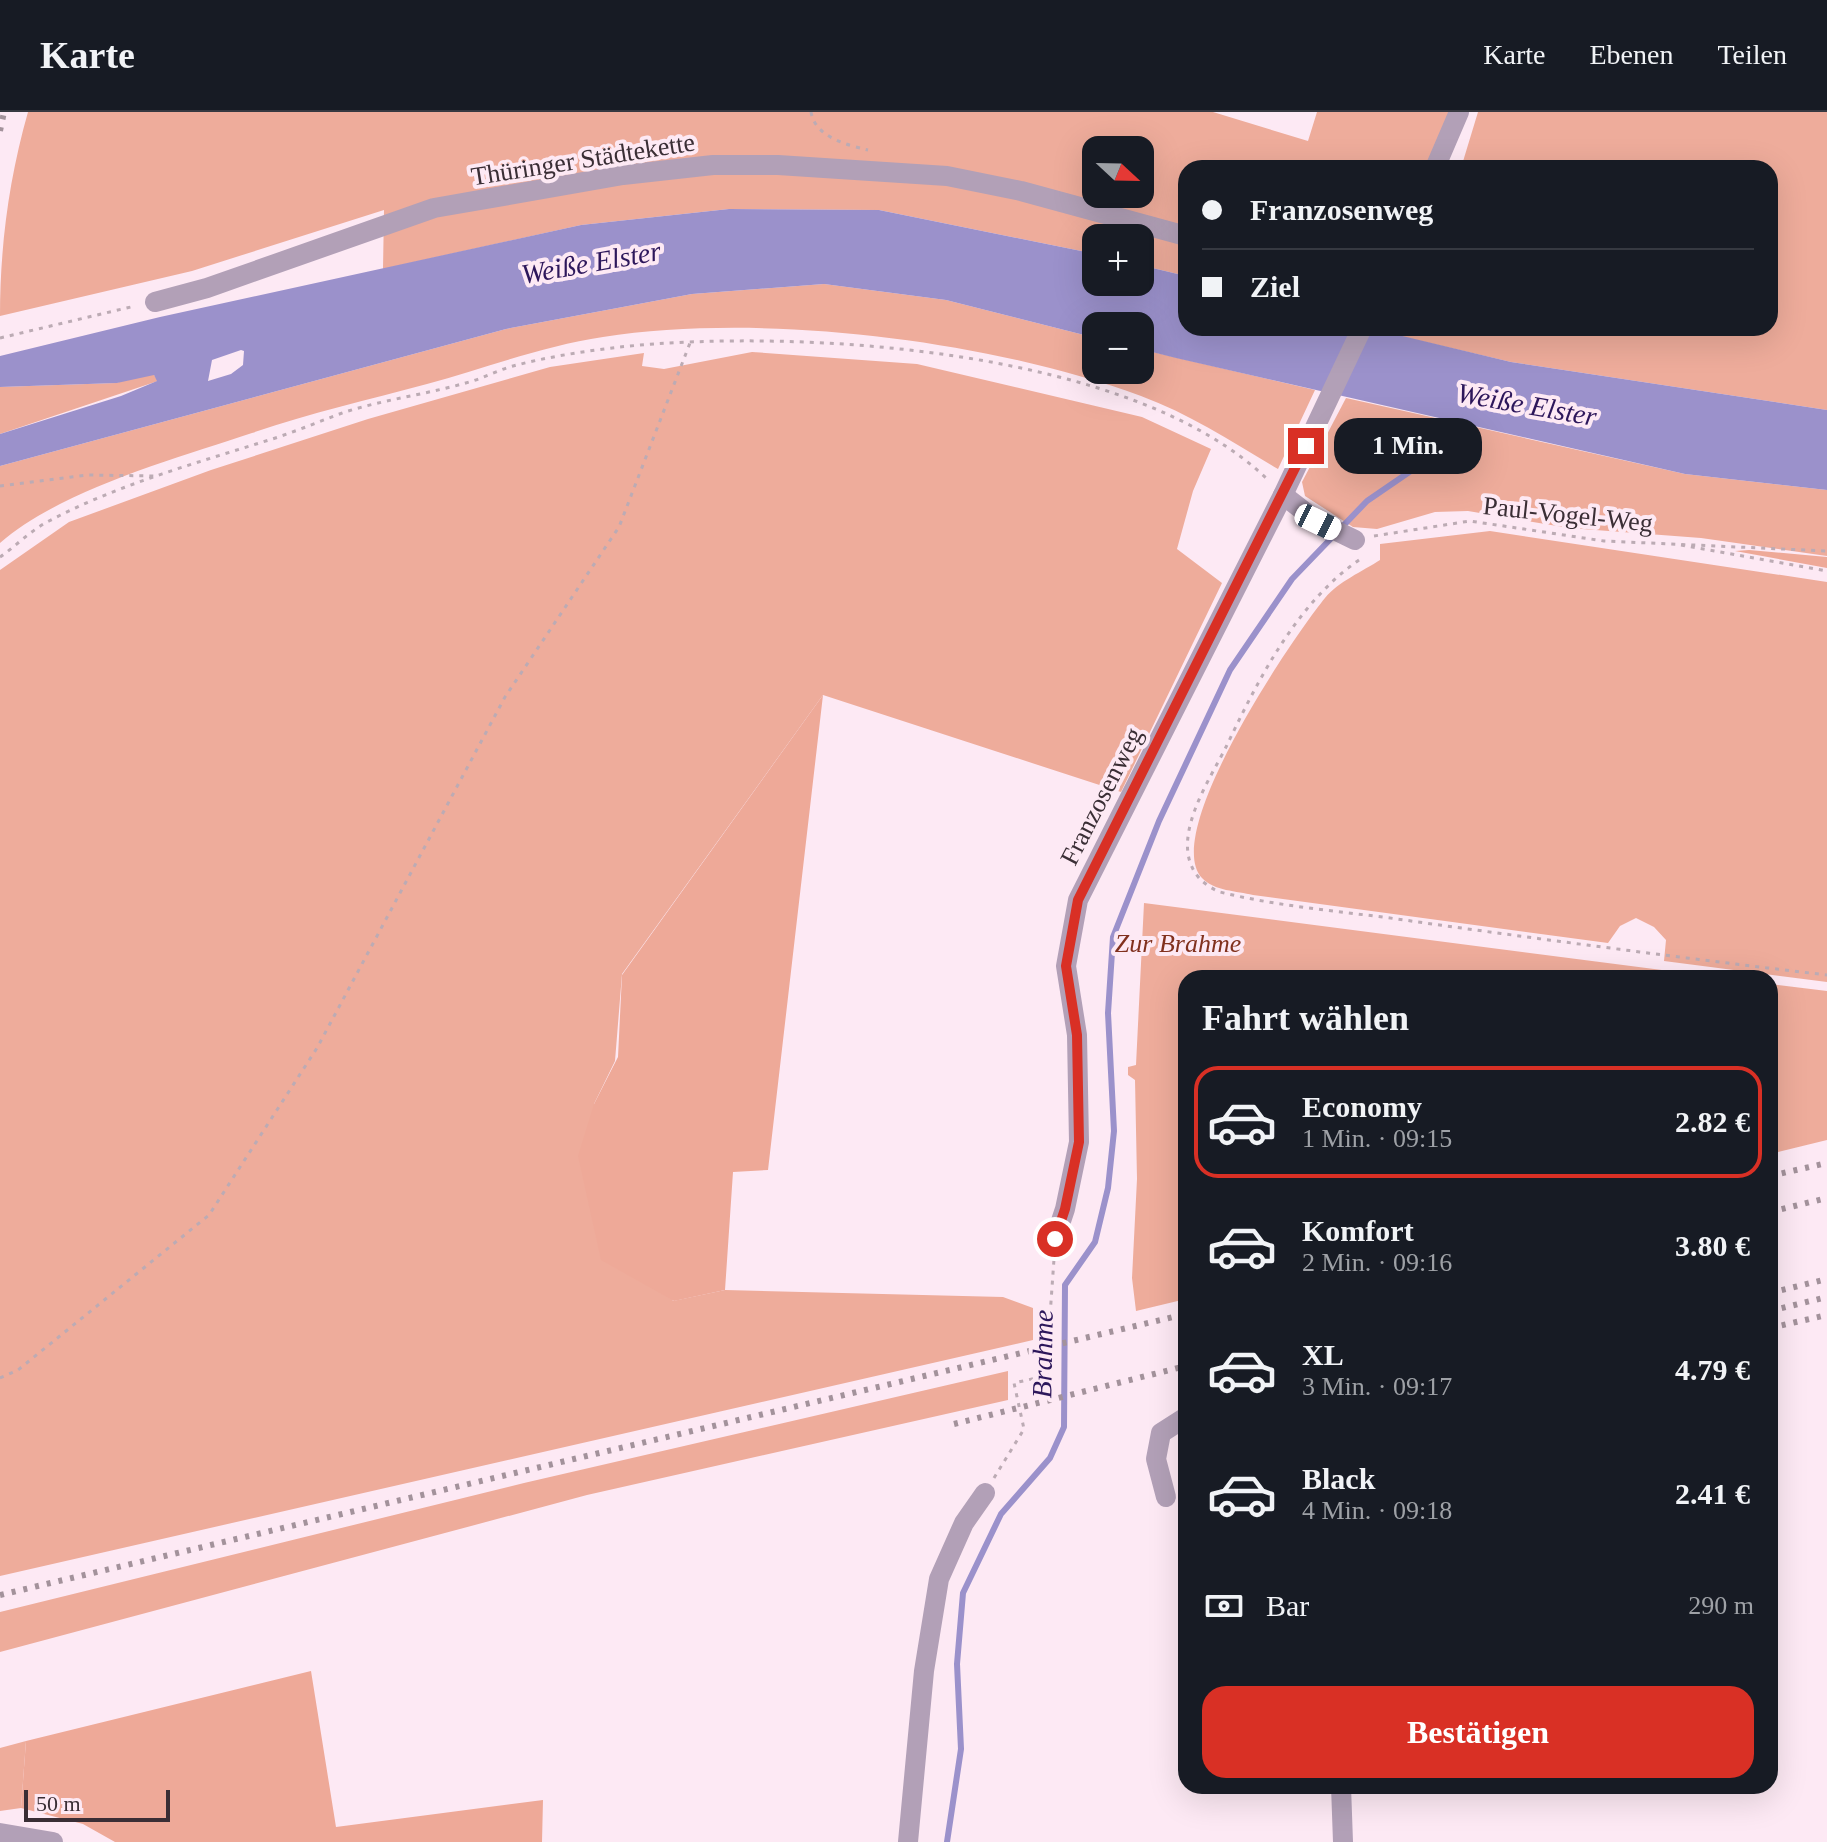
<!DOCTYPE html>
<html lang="de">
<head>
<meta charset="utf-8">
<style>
	:root { --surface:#171b24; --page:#242831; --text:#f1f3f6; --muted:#9ea1a6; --line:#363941; --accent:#d93025 }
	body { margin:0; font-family:Georgia,serif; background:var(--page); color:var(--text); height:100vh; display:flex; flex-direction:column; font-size:30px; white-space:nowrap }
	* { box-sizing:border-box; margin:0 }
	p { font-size:26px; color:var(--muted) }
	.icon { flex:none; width:44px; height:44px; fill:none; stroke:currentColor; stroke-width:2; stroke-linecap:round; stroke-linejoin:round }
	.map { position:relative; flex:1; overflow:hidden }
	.sheet { position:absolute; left:1178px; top:858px; width:600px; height:824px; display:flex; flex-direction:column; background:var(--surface); border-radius:24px; box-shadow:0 8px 32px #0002 }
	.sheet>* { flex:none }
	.banner { position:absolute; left:1178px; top:48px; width:600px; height:176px; border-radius:24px; box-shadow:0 8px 32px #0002; display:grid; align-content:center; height:176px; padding:0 24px; background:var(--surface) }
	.needle { width:52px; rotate:112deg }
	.controls { position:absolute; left:1082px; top:24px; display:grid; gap:16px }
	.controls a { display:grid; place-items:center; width:72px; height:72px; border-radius:16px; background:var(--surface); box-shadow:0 8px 32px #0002; font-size:40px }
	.scale { position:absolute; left:24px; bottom:20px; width:146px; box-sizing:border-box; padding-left:8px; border:4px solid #3a2e35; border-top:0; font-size:22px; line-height:28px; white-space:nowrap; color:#3a2e35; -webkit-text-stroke:6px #fde9f4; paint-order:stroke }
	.end { position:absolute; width:36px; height:36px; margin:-18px; border:10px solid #d93025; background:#fff; box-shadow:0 0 0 4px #fff }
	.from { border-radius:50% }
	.bubble { position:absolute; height:56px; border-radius:24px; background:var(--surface); box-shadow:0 8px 32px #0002; font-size:26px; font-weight:700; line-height:56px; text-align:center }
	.car { position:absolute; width:24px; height:48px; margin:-24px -12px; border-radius:10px; box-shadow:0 0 6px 2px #0007; background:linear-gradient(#fff 24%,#345 0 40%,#fff 0 76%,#345 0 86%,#fff 0) }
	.banner b { display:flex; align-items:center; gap:28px; height:76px; font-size:30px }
	.banner b+b { border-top:2px solid var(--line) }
	.banner i { width:20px; height:20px; background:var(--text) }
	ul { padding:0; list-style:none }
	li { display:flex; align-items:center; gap:24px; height:112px; margin:0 16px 12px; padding:0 8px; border:4px solid transparent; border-radius:24px }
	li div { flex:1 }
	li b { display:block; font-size:30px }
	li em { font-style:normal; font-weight:700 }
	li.on { border-color:var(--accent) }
	li>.icon { width:72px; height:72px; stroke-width:1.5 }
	h2 { padding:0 24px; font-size:36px; line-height:96px }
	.pay { display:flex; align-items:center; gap:20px; height:88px; padding:0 24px; font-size:30px }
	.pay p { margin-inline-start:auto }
	.cta { display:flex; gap:16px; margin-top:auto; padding:16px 24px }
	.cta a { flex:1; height:92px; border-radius:24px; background:var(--accent); color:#fff; font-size:32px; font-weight:700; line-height:92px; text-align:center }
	header { display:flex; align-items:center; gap:48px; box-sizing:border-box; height:112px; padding:0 40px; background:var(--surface); border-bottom:2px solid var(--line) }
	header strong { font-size:38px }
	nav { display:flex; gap:44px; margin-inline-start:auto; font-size:28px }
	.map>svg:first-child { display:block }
	.green { fill:#eeac9b; fill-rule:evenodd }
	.forest { fill:#eea998 }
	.water { fill:#9b91cb; fill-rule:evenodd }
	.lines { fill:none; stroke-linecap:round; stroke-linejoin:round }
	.stream { stroke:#9b91cb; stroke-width:6 }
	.path { stroke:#bcabb4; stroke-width:3; stroke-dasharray:4 6; stroke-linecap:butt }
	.minor { stroke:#b2a0b7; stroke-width:20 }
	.rail { stroke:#a3929b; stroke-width:6; stroke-dasharray:4 8; stroke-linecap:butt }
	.route { stroke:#d93025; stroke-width:10 }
	.labels { text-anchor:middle; stroke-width:8; stroke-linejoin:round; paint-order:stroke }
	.street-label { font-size:26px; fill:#3a2e35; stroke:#fde9f4 }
	.park-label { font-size:26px; font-style:italic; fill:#81311e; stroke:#fde9f4 }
	.water-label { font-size:28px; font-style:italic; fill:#2d175b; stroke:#fde9f4 }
</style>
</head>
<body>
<header>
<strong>Karte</strong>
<nav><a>Karte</a><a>Ebenen</a><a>Teilen</a></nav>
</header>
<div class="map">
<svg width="1827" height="1730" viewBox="0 0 1827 1730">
	<rect width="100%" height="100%" fill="#fde9f4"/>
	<g class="green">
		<path d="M 28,0 L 1213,0 L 1308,29 L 1317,0 L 1451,0 L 1427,56 L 1186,56 L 1186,164 L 1140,153 L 1140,126 L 1096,126 L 1096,142 L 879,98 L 729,97 L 581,113 L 383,157 L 384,98 L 192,159 L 0,204 C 0,134 9,67 28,0 ZM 1096,38 L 1140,38 L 1140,82 L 1096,82 Z"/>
		<polygon points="1478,0 1827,0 1827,298 1511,250 1378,219 1380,216 1770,216 1770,56 1461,56"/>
		<path d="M 824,172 L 946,188 L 1096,226 L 1096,258 L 1140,258 L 1140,237 L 1315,278 L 1278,357 C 1234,331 1190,302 1141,284 C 988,228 765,200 603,225 C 543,234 485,256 427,272 C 368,288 310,301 252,321 C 174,347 61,378 0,431 L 0,354 L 506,217 L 692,182 Z"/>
		<polygon points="752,240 917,252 1142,305 1211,337 1193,379 1177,437 1222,471 1121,680 823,583 622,862 615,949 594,992 673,1189 725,1178 1003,1185 1033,1196 1033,1228 0,1464 0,458 69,410 211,358 368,307 550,255 644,241 642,254 664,257"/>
		<polygon points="142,263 154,263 158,269 0,322 0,275 116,271"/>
		<polygon points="1346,286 1685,362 1827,378 1827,444 1701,426 1569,416 1468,399 1435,400 1377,417 1353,415 1305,384 1302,370"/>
		<path d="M 1490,419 L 1827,470 L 1827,870 L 1664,849 L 1666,828 L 1654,815 L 1636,806 L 1620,814 L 1608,831 L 1253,783 C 1237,779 1214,779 1202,766 C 1160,721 1293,525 1325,486 C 1338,470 1363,459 1380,448 L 1380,432 Z"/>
		<polygon points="1144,791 1724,866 1186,866 1186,1187 1136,1199 1132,1166 1137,1067 1135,968 1128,963 1128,955 1136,953"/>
		<polygon points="1770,872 1827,879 1827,1028 1770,1042"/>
		<polygon points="1008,1259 1008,1288 587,1383 0,1540 0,1500 524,1371"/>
		<polygon points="26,1629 21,1696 0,1699 0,1636"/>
	</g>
	<g class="forest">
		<polygon points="1749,438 1827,445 1827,456 1735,439"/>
		<polygon points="823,583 768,1058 733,1060 725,1178 674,1189 601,1148 578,1044 594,992 618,945 622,863"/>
		<polygon points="311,1559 336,1715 543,1688 542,1730 115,1730 83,1712 21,1696 26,1629"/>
	</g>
	<path class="water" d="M 729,97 L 879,98 L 1096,142 L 1096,170 L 1140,170 L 1140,153 L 1186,164 L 1186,216 L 1369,216 L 1511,250 L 1827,298 L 1827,378 L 1685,362 L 1176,246 L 1140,237 L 1140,214 L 1096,214 L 1096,226 L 946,188 L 824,172 L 692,182 L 506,217 L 0,354 L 0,322 L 121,284 L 157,269 L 154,263 L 117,271 L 0,275 L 0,244 L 160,205 L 581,113 ZM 241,238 L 244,239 L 243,253 L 231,262 L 208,269 L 212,248 Z"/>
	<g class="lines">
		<polyline class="stream" points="947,1730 961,1637 957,1552 963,1481 1001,1402 1050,1346 1064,1315 1065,1173 1095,1130 1108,1076 1114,1019 1108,901 1113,825 1159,709 1230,558 1292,467 1367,389 1440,339 1463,309"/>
		<g class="path">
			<path d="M 811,0 C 815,25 847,33 868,38"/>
			<polyline points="0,226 135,194"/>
			<polyline points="0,374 88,363 155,364"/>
			<polyline points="1374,424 1470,409 1604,429 1827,439"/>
			<polyline points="1681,433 1827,459"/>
			<path d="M 0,445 C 16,434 31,418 49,409 C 117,373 196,351 269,328 C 295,320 320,309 345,300 C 386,287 429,282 469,270 C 484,266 498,258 513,254 C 547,245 585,239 620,235 C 799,216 1135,236 1269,369"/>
			<path d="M 1359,448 C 1297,491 1259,566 1227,633 C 1210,668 1166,730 1200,767 C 1205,772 1214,778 1220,780 C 1284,796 1353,800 1418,810 C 1554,829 1690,847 1827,863"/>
			<polyline points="0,1266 18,1258 209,1103 317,936 505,585 619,415 690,231"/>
			<polyline points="994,1366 1024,1317 1014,1271 1045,1264 1052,1254 1050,1204 1054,1147"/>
		</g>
		<g class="minor">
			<polyline points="1435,56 1459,0"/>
			<polyline points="155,190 207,176 434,96 623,63 713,53 778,53 947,64 1021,79 1186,124"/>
			<polyline points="1283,383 1318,410 1355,428"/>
			<polyline points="1055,1127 1065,1097 1079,1030 1077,923 1066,854 1078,788 1283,383 1362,216"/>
			<polyline points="1166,1385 1156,1347 1161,1321 1186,1305"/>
			<polyline points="1341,1674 1343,1730"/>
			<polyline points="0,1721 53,1730"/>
			<polyline points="908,1730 924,1559 939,1467 964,1411 985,1381"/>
		</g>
		<g class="rail">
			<polyline points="0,19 4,0"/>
			<polyline points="1770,1064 1827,1051"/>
			<polyline points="1770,1100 1827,1086"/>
			<polyline points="1770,1181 1827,1167"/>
			<polyline points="1770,1199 1827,1185"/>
			<polyline points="1770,1216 1827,1203"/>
			<polyline points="954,1312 1186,1254"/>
			<polyline points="0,1483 1186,1202"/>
		</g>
	</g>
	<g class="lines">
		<polyline class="route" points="1055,1127 1065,1097 1079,1030 1077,923 1066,854 1078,788 1306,334"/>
	</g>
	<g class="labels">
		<g class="street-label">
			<text transform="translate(583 47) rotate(-9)" y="9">Thüringer Städtekette</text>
			<text transform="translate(1568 402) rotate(6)" y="9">Paul-Vogel-Weg</text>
			<text transform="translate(1101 684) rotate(-63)" y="9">Franzosenweg</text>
		</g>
		<g class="park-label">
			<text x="1178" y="840">Zur Brahme</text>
		</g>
		<g class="water-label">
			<text transform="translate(591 150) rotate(-10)" y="10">Weiße Elster</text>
			<text transform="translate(1527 292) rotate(10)" y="10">Weiße Elster</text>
			<text transform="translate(1042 1242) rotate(-89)" y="10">Brahme</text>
		</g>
	</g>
</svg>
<div class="controls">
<a><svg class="needle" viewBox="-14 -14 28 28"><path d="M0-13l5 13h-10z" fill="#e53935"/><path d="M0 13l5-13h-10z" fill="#9ea1a6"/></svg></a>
<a>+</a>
<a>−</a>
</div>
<div class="scale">50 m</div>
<i class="end from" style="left:1055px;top:1127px"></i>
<i class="end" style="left:1306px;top:334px"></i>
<div class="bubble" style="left:1334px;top:306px;width:148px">1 Min.</div>
<i class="car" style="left:1318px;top:410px;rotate:116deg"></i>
<div class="banner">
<b><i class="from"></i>Franzosenweg</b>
<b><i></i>Ziel</b>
</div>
<section class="sheet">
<h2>Fahrt wählen</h2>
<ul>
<li class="on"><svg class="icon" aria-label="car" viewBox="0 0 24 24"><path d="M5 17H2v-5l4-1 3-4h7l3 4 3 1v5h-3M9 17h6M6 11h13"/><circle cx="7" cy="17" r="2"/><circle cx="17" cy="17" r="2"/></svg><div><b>Economy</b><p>1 Min. · 09:15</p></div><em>2.82 €</em></li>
<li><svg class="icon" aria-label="car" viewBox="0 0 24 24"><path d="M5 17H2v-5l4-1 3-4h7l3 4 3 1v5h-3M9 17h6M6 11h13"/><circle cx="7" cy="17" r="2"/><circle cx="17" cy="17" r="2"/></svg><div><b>Komfort</b><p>2 Min. · 09:16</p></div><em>3.80 €</em></li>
<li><svg class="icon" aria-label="car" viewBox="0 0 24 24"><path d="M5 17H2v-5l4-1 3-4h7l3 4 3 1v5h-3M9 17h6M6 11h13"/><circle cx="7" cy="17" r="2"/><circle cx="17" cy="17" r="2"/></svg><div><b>XL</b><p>3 Min. · 09:17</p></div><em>4.79 €</em></li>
<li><svg class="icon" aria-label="car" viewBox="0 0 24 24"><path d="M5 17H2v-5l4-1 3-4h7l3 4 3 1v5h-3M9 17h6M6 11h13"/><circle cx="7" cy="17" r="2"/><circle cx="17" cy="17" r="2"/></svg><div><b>Black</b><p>4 Min. · 09:18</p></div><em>2.41 €</em></li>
</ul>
<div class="pay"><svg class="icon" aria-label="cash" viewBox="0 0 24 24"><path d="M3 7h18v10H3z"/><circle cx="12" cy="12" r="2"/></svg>Bar<p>290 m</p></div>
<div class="cta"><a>Bestätigen</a></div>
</section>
</div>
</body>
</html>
